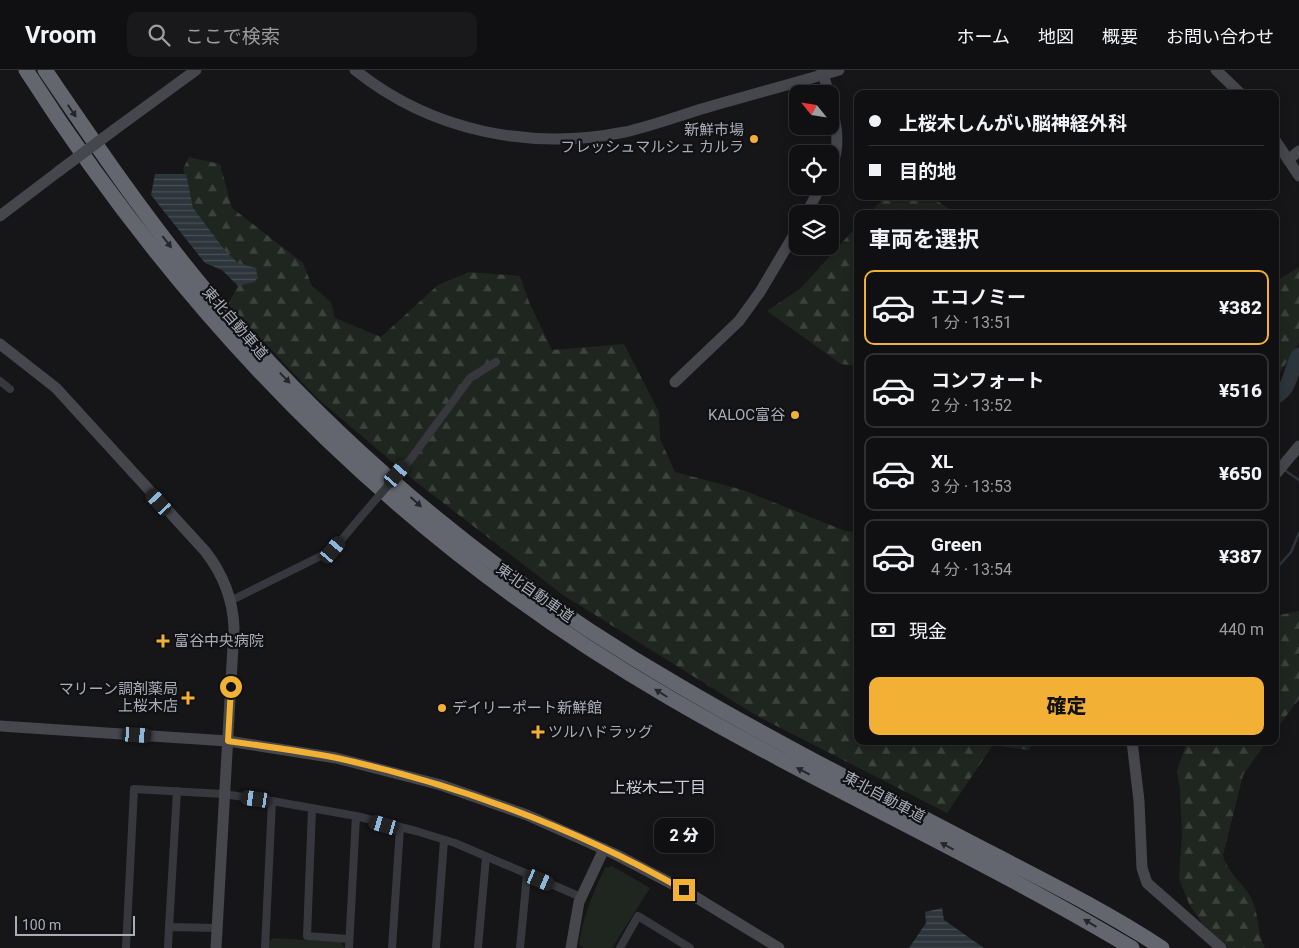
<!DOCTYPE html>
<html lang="ja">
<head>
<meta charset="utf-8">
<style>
	:root { --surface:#101012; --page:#19191b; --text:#f1f3f6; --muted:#9c9d9f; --line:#303032; --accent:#f2b134 }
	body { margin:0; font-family:Roboto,"Noto Sans JP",sans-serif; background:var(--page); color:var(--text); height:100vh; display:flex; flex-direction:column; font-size:19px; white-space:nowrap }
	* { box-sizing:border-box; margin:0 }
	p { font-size:16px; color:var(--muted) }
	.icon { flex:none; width:28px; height:28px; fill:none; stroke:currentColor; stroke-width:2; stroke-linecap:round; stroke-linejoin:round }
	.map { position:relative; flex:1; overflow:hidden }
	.side { position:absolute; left:854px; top:140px; width:425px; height:535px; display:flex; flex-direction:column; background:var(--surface); border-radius:10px; box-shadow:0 2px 12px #0003,0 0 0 1px var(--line) }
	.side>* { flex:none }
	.guide { position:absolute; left:854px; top:20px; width:425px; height:110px; border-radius:10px; box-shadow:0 2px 12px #0003,0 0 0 1px var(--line); display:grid; align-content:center; height:110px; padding:0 15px; background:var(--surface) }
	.needle { width:32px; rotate:300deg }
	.controls { position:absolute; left:789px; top:15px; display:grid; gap:10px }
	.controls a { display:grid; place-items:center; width:50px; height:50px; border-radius:10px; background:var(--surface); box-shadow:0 2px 12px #0003,0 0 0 1px var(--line); font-size:25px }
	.scale { position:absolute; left:15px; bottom:12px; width:120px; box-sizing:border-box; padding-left:5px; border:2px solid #a8adb8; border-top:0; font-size:14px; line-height:18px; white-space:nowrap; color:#a8adb8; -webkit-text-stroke:4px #111113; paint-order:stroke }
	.end { position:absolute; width:22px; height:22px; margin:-11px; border:6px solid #f2b134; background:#111; box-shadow:0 0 0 2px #111 }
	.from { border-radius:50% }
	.bubble { position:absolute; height:35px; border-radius:10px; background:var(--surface); box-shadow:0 2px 12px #0003,0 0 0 1px var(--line); font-size:16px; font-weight:800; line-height:35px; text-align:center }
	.car { position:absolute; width:15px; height:30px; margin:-15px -8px; border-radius:6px; box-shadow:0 0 4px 1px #0007; background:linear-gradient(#222 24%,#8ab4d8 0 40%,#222 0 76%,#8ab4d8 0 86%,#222 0) }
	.guide b { display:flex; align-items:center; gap:18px; height:48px; font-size:19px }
	.guide b+b { border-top:1px solid var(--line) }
	.guide i { width:12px; height:12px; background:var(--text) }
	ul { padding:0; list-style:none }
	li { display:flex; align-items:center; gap:15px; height:75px; margin:0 10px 8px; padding:0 5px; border:2px solid var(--line); border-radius:10px }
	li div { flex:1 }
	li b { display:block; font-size:19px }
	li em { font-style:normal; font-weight:800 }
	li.on { border-color:var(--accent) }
	li>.icon { width:45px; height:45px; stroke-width:1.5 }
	h2 { padding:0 15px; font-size:22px; line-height:60px }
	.pay { display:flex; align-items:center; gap:12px; height:55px; padding:0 15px; font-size:19px }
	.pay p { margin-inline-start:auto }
	.primary-button { display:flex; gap:10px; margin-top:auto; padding:10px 15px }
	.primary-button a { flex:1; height:58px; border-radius:10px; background:var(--accent); color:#111; font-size:20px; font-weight:800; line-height:58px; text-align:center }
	header { display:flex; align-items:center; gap:30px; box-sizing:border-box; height:70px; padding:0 25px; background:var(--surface); border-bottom:1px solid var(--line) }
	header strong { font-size:24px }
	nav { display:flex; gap:28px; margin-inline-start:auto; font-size:18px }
	.search { width:350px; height:45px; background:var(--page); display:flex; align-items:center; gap:12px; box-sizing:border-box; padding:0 18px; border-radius:10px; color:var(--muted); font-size:19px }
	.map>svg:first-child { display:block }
	.forest { fill:url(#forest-firs) }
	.park { fill:#1e261f }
	.water { fill:url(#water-rules) }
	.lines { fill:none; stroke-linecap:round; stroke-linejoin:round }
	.stream { stroke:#2c353c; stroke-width:2.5 }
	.river { stroke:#2c353c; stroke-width:15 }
	.street { stroke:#37383d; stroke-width:8 }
	.secondary { stroke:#45474d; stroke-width:11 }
	.highway { stroke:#63666e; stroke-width:15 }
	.street-bridge { stroke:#37383d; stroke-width:8 }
	.secondary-bridge { stroke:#45474d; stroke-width:11 }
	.oneway { fill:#26262a }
	.route { stroke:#f2b134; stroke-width:6 }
	.poi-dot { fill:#f2b134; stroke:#111113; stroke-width:2 }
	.labels { text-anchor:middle; stroke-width:4.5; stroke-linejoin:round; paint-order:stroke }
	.poi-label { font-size:15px; fill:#a8adb8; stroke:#111113; text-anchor:end }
	.street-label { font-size:15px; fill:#a8adb8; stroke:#111113 }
	.neighbourhood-label { font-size:16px; fill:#c9ccd4; stroke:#111113 }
</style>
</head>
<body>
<header>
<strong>Vroom</strong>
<div class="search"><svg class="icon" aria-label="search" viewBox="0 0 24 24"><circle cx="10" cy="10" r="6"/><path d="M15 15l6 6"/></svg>ここで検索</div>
<nav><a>ホーム</a><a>地図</a><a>概要</a><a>お問い合わせ</a></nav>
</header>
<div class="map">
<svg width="1299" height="878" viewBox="0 0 1299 878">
	<defs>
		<pattern id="forest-firs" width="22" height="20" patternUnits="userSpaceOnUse" patternTransform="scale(1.25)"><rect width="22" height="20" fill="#1e261f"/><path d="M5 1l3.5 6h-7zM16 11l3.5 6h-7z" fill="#3c433d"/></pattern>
		<pattern id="water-rules" width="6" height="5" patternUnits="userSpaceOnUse" patternTransform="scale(1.25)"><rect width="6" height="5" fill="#2c353c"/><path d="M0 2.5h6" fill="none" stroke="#485056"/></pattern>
	</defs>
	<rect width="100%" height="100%" fill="#161618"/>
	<g class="forest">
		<path d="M 189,87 L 220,94 L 232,138 L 303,193 L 312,216 L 331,232 L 335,248 L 381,267 L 438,215 L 469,202 L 520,206 L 529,232 L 552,280 L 624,274 L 659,342 L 660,369 L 675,402 L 743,420 L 845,461 L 857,462 L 858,671 L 1036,671 L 1028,680 L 993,675 L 947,743 L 757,646 L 563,525 L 416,412 L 318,329 L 228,234 L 238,216 L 255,212 C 237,193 205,164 194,141 C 190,130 188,111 183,99 Z"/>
		<polygon points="933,128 957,144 869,144 881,131"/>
		<polygon points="857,156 857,296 841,294 767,241 801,218"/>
		<polygon points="1299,197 1299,273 1275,310 1275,212"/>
		<polygon points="1299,541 1299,629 1275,661 1275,546"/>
		<path d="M 1187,671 L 1267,671 L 1243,705 L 1223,785 C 1227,804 1246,814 1253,832 C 1259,847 1257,864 1265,878 L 1229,878 L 1202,853 L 1190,836 L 1179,809 L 1182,766 L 1180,720 L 1177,701 Z"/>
	</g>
	<g class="park">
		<path d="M 612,796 L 650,818 L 612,878 L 584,878 L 579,874 C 583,846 593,823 605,798 Z"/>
		<polygon points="273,868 341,872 345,878 267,878 268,873"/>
	</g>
	<g class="water">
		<polygon points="155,104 186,104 193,138 226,182 238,193 256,198 257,206 255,212 238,216 222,200 205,193 151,125"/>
		<polygon points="942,838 944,850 984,878 909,878 926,853 925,842"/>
	</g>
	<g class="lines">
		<g class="stream">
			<polyline points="1286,401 1299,410"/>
			<polyline points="1275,500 1291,482 1299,463"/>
		</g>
		<path class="river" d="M 1275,327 C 1293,317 1289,300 1299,285"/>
		<g class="street">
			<polyline points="0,311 10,319"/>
			<polyline points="410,390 470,308 496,292"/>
			<polyline points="230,531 333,480 359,449"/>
			<polyline points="312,739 307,866 349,869"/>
			<polyline points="169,857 177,721"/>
			<polyline points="126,878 134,719 223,724 272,731 356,746 416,761 455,773 581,827"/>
			<polyline points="168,878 169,857 217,858"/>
			<polyline points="265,878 272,731"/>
			<polyline points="349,878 356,746"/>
			<polyline points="392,878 400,758"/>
			<polyline points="436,878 444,770"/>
			<polyline points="478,878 486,787"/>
			<polyline points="520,878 527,805"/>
			<polyline points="620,878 638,846 690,878"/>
		</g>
		<g class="secondary">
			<path d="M 355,0 C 431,61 529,81 625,62 C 652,56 678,46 705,38 C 750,25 795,13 839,0"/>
			<polyline points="822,0 829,24"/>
			<polyline points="1216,0 1241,24"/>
			<path d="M 830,29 C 836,53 842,77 830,100"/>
			<polyline points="114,60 196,0"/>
			<polyline points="1275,70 1299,106"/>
			<polyline points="1288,90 1299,81"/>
			<polyline points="806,144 821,116"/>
			<polyline points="0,146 59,101"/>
			<path d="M 0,274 L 56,318 L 205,481 C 223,504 233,529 234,558 L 216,878"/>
			<polyline points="675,312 739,251 760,222 798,158"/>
			<polyline points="1275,405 1299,376"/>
			<polyline points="0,656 228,671 336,688 441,715 527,745 615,784 684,820 779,878"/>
			<polyline points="1132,671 1139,731 1142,798 1147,813 1221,878"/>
			<polyline points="571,878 579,832 604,779"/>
		</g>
		<g class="highway">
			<path d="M 26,0 C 191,258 404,474 670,628 C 821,716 982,788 1132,878"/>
			<path d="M 45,0 C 98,78 151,156 212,228 C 344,383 502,513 678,615 C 780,675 886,728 991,783 C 1049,813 1107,842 1162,878"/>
		</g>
		<polyline class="street-bridge" points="359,449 410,390"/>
		<polyline class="secondary-bridge" points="59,101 114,60"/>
	</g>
	<defs><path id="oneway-solid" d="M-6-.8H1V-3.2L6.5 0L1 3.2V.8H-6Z" transform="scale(1.25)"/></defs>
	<g class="oneway">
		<use href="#oneway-solid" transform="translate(72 41) rotate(56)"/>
		<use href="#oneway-solid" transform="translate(167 172) rotate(52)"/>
		<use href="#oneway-solid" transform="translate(285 308) rotate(46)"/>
		<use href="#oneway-solid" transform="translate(416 432) rotate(42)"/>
		<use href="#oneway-solid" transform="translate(661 623) rotate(-148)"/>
		<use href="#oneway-solid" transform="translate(803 701) rotate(-152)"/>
		<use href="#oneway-solid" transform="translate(947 776) rotate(-152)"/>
		<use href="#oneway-solid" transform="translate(1090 853) rotate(-149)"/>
	</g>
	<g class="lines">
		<path class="route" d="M 231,617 L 228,671 C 264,676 301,681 337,688 C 459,715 576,758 684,820"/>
	</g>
	<g class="poi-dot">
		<circle cx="754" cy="69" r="5"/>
		<circle cx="795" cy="345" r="5"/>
		<path d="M160.5 563.5h5v5h5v5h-5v5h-5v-5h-5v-5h5z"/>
		<path d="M185.5 620.5h5v5h5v5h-5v5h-5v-5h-5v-5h5z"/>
		<circle cx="442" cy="638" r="5"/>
		<path d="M535.5 654.5h5v5h5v5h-5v5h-5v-5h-5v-5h5z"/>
	</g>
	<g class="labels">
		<g class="poi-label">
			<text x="744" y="65">新鮮市場<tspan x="744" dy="17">フレッシュマルシェ カルラ</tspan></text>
			<text x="785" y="350">KALOC富谷</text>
			<text x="174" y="576" text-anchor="start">富谷中央病院</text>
			<text x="178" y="624">マリーン調剤薬局<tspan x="178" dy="17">上桜木店</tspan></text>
			<text x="452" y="643" text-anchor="start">デイリーポート新鮮館</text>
			<text x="548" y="667" text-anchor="start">ツルハドラッグ</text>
		</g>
		<g class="street-label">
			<text transform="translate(235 253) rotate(49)" y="5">東北自動車道</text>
			<text transform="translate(535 523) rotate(35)" y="5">東北自動車道</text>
			<text transform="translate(884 727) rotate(28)" y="5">東北自動車道</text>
		</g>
		<g class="neighbourhood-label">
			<text x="658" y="723">上桜木二丁目</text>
		</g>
	</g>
</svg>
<div class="controls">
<a><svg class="needle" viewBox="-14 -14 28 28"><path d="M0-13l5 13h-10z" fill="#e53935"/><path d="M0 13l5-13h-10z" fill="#9c9d9f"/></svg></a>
<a><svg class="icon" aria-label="locate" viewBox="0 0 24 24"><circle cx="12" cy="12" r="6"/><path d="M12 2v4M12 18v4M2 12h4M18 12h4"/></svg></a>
<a><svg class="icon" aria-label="layers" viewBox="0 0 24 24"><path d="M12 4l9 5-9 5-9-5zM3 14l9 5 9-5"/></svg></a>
</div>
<div class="scale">100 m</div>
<i class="end from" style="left:231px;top:617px"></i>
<i class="end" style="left:684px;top:820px"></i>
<div class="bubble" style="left:654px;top:748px;width:60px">2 分</div>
<i class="car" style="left:397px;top:404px;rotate:41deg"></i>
<i class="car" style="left:159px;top:432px;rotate:318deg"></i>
<i class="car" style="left:333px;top:480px;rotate:40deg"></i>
<i class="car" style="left:137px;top:665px;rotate:94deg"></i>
<i class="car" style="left:256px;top:729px;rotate:278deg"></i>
<i class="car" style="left:384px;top:755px;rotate:286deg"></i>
<i class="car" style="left:540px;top:810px;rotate:113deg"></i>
<div class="guide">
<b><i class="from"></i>上桜木しんがい脳神経外科</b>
<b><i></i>目的地</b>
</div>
<section class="side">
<h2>車両を選択</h2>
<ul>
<li class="on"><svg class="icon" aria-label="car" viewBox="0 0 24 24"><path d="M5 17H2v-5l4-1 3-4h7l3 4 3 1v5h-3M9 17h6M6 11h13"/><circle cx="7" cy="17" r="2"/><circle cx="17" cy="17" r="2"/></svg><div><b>エコノミー</b><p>1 分 · 13:51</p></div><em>¥382</em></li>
<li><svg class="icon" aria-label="car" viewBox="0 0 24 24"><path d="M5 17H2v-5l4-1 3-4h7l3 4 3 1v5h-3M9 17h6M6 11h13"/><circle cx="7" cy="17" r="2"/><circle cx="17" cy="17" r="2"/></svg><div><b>コンフォート</b><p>2 分 · 13:52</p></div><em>¥516</em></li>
<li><svg class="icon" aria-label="car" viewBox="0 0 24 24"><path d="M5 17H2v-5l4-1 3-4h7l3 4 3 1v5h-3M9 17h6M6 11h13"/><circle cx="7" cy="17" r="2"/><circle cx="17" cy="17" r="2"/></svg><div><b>XL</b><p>3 分 · 13:53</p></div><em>¥650</em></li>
<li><svg class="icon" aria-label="car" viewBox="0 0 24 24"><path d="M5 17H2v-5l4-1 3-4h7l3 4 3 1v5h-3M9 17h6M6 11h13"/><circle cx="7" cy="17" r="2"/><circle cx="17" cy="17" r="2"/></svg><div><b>Green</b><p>4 分 · 13:54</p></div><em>¥387</em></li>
</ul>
<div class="pay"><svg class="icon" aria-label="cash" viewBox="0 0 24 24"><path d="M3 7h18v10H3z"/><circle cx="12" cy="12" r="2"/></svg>現金<p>440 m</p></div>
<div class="primary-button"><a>確定</a></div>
</section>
</div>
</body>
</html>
